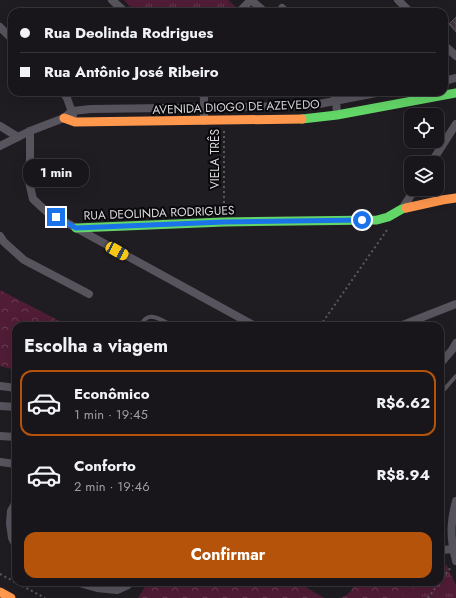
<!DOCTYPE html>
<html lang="pt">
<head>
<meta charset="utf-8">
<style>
	:root { --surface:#18161a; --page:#252327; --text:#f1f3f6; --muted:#9f9fa2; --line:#363539; --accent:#b45309 }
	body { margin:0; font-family:Jost,sans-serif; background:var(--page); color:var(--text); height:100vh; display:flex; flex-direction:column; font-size:15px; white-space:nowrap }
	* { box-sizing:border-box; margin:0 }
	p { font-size:13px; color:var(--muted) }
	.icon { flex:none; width:22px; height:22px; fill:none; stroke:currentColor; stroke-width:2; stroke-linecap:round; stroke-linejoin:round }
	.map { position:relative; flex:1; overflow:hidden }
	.drawer { position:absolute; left:12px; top:322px; width:432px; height:264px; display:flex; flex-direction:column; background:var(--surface); border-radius:12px; box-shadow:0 4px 16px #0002,0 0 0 1px var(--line) }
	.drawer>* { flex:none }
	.guide { position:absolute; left:8px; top:8px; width:440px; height:88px; border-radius:12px; box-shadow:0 4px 16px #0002,0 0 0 1px var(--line); display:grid; align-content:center; height:88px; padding:0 12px; background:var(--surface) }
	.tools { position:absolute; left:404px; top:108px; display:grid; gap:8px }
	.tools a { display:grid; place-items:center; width:40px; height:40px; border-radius:8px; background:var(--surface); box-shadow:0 4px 16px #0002,0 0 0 1px var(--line); font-size:20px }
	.end { position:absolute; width:18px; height:18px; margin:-9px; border:5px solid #1a73e8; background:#fff; box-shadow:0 0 0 2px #fff }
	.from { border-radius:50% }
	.bubble { position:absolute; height:28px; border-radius:12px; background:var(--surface); box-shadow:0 4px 16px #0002,0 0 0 1px var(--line); font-size:13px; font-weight:700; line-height:28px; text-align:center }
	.car { position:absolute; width:12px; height:24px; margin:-12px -6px; border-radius:5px; box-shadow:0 0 3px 1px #0007; background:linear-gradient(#f5c518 24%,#345 0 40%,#f5c518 0 76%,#345 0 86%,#f5c518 0) }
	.guide b { display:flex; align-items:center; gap:14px; height:38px; font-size:15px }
	.guide b+b { border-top:1px solid var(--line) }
	.guide i { width:10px; height:10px; background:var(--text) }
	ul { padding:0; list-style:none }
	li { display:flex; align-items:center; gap:12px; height:66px; margin:0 8px 6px; padding:0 4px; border:2px solid transparent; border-radius:12px }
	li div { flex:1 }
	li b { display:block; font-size:15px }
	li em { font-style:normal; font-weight:700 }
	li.on { border-color:var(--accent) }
	li>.icon { width:36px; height:36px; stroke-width:1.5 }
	h2 { padding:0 12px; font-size:18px; line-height:48px }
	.primary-button { display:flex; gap:8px; margin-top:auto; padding:8px 12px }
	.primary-button a { flex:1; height:46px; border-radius:12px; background:var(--accent); color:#fff; font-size:16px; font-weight:700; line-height:46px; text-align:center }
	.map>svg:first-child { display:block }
	.grass { fill:url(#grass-tufts) }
	.forest { fill:url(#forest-crowns) }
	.building { fill:url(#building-back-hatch); stroke:#555255 }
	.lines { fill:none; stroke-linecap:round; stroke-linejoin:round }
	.path { stroke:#5b5860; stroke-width:2; stroke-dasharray:2 3; stroke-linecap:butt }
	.lane { stroke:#57545e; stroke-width:4 }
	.street { stroke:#57545e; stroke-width:8 }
	.fast { stroke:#63d668; stroke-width:9 }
	.slow { stroke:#ff974d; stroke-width:9 }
	.route { stroke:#1a73e8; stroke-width:5 }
	.labels { text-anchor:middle; stroke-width:4; stroke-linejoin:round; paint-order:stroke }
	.street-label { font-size:12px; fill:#dddadf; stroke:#09080b }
</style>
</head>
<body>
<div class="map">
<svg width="456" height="598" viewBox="0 0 456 598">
	<defs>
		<pattern id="grass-tufts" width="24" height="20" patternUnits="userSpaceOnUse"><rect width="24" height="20" fill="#501c36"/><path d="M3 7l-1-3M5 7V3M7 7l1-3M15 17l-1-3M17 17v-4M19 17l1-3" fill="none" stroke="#693c53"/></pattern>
		<pattern id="forest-crowns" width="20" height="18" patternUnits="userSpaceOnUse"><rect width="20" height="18" fill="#501c36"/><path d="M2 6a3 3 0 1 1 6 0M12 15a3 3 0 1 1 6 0" fill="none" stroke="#693c53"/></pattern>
		<pattern id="building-back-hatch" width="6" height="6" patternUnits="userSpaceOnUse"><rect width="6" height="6" fill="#3f323f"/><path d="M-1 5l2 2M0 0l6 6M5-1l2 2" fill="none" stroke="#5a4f5a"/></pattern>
	</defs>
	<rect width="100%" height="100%" fill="#201d22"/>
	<g class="grass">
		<polygon points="124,0 228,0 236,7 231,12 135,12"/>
		<polygon points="447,565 449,571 456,585 456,598 400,598 423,582 440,582 440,570"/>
	</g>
	<g class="forest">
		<polygon points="0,290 69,326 16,326 16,370 0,366"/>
		<polygon points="148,582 297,582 324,598 138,598"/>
		<path d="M 355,582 L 423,582 L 400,598 L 339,598 C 346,598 354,589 355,582 Z"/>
	</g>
	<polygon class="building" points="456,17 456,32 449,24"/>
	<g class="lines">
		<g class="path">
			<polyline points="224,131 224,211"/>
			<polyline points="320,326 387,230"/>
			<polyline points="0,574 45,598"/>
			<polyline points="428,598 451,567"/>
		</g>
		<g class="lane">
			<path d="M 141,326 C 147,308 162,321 174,326"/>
			<polyline points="442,392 456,376"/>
		</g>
		<g class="street">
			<polyline points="112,0 125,12"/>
			<polyline points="251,0 265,12"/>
			<polyline points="398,0 410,12"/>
			<polyline points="282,8 286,12"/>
			<polyline points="239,12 251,0"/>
			<polyline points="0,27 12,39"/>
			<polyline points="444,45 456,56"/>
			<polyline points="444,81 456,78"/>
			<polyline points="63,92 67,98 73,115"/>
			<polyline points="202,92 204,98 204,121"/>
			<polyline points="334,92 336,100 337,115"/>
			<polyline points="0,126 18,137"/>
			<polyline points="30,131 30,158 29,182 33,199 47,212 255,326"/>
			<polyline points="0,146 30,131 64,118 72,111 91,109 301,106 314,105 381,92"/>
			<polyline points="431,163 456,124"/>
			<polyline points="402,209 415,189"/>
			<polyline points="0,236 4,242 24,260 89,294"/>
			<polyline points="400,326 456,304"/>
			<polyline points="440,364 452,350 456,343"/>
			<polyline points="0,386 16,388"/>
			<polyline points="0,406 16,407"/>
			<polyline points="0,436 16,437"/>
			<polyline points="0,462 16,464"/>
			<path d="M 456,501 C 450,524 450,538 456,561"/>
			<polyline points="16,502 11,511 10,523 12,538 16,546"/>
			<polyline points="440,550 456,549"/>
			<polyline points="76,582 97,588 117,590 128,585 131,582"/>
		</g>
		<g class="fast">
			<polyline points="302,119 337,115 456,93"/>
			<polyline points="76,228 224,222 377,220 388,217 402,209 406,208"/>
		</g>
		<g class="slow">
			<polyline points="64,118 75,122 302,119"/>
			<polyline points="406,208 442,200 456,198"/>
			<polyline points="0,592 11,598"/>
		</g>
	</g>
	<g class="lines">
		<polyline class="route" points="56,217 76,228 224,222 362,220"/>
	</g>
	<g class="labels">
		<g class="street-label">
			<text transform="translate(236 107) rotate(-2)" y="4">AVENIDA DIOGO DE AZEVEDO</text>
			<text transform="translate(215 159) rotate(-90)" y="4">VIELA TRÊS</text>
			<text transform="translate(159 213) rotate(-2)" y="4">RUA DEOLINDA RODRIGUES</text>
		</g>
	</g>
</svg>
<div class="tools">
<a><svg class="icon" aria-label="locate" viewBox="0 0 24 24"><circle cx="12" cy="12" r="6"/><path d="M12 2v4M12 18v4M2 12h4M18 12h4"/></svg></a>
<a><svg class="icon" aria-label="layers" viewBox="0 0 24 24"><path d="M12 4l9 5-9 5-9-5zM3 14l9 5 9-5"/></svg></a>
</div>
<i class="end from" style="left:362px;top:220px"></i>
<i class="end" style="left:56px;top:217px"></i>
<div class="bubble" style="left:23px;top:159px;width:66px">1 min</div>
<i class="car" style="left:117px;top:251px;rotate:119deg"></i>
<div class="guide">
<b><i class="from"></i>Rua Deolinda Rodrigues</b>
<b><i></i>Rua Antônio José Ribeiro</b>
</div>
<section class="drawer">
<h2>Escolha a viagem</h2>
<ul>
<li class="on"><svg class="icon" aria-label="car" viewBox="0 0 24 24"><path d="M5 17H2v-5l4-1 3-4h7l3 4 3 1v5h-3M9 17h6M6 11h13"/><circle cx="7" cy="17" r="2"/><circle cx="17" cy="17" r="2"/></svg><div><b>Econômico</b><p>1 min · 19:45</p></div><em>R$6.62</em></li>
<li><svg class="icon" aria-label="car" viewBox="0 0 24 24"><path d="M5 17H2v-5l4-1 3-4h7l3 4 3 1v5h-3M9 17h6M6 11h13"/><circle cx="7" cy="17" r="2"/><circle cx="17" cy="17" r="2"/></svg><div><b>Conforto</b><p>2 min · 19:46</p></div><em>R$8.94</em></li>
</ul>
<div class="primary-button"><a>Confirmar</a></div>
</section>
</div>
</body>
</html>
